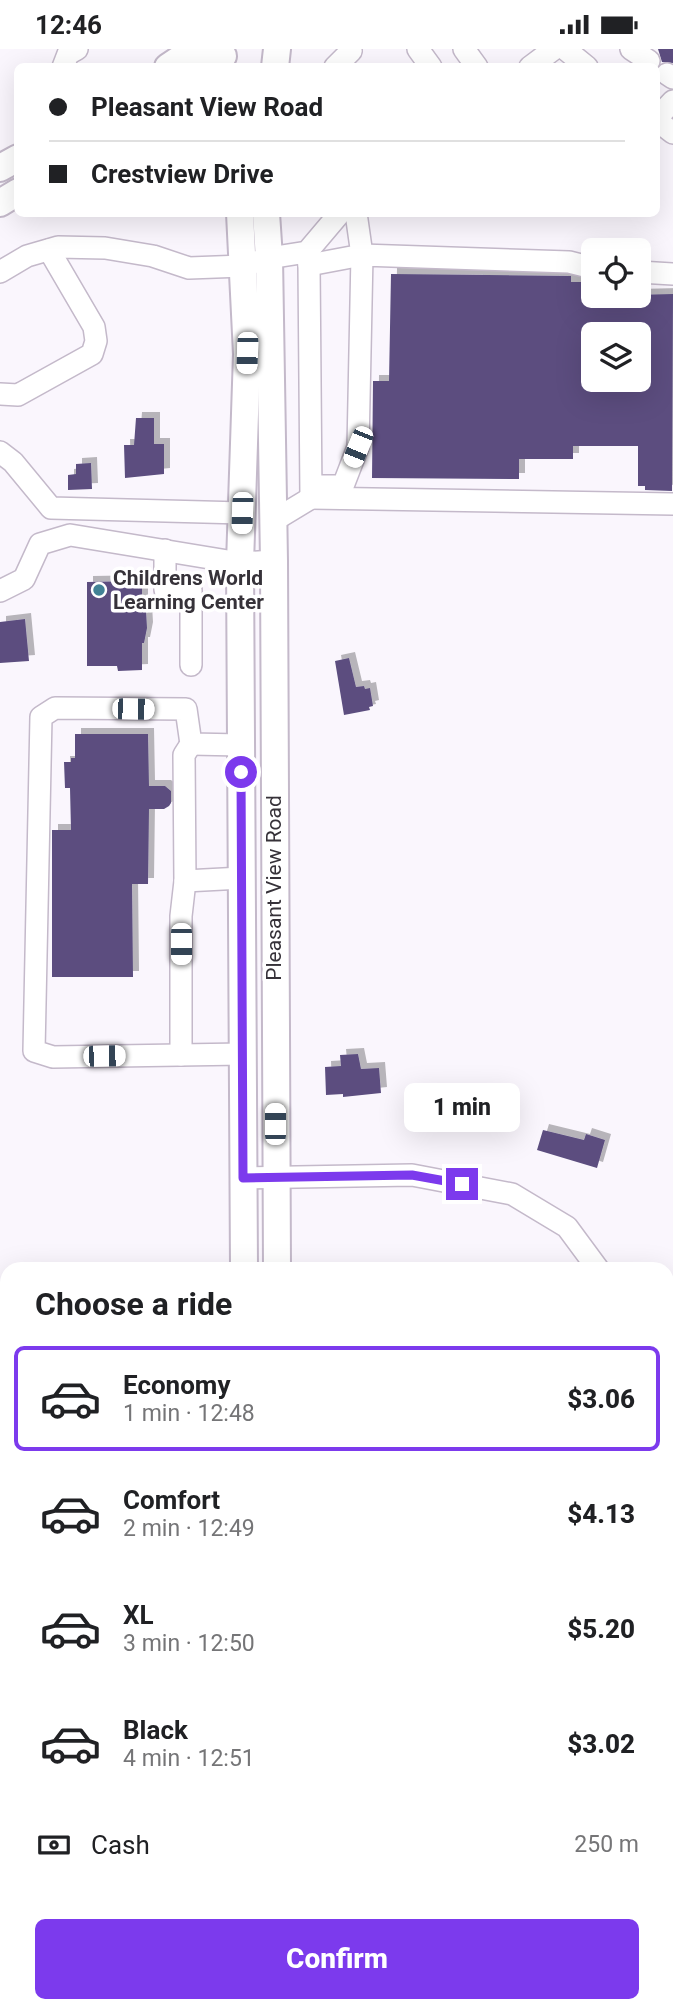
<!DOCTYPE html>
<html lang="en">
<head>
<meta charset="utf-8">
<style>
	:root { --surface:#fff; --page:#f6f6f6; --text:#202124; --muted:#757577; --line:#e0e0e0; --accent:#7c3aed }
	body { margin:0; font-family:Roboto,sans-serif; background:var(--page); color:var(--text); height:100vh; display:flex; flex-direction:column; font-size:26px; white-space:nowrap }
	* { box-sizing:border-box; margin:0 }
	p { font-size:23px; color:var(--muted) }
	.icon { flex:none; width:38px; height:38px; fill:none; stroke:currentColor; stroke-width:2; stroke-linecap:round; stroke-linejoin:round }
	.map { position:relative; flex:1; overflow:hidden }
	.side { position:absolute; left:0px; top:1213px; width:674px; height:751px; display:flex; flex-direction:column; background:var(--surface); border-radius:21px 21px 0 0; box-shadow:0 7px 28px #0002 }
	.side>* { flex:none }
	.banner { position:absolute; left:14px; top:14px; width:646px; height:154px; border-radius:10px; box-shadow:0 7px 28px #0002; display:grid; align-content:center; height:154px; padding:0 35px; background:var(--surface) }
	.tools { position:absolute; left:581px; top:189px; display:grid; gap:14px }
	.tools a { display:grid; place-items:center; width:70px; height:70px; border-radius:10px; background:var(--surface); box-shadow:0 7px 28px #0002; font-size:35px }
	.end { position:absolute; width:32px; height:32px; margin:-16px; border:9px solid #7c3aed; background:#fff; box-shadow:0 0 0 4px #fff }
	.from { border-radius:50% }
	.bubble { position:absolute; height:49px; border-radius:10px; background:var(--surface); box-shadow:0 7px 28px #0002; font-size:23px; font-weight:800; line-height:49px; text-align:center }
	.car { position:absolute; width:21px; height:42px; margin:-21px -10px; border-radius:9px; box-shadow:0 0 5px 2px #0007; background:linear-gradient(#fff 24%,#345 0 40%,#fff 0 76%,#345 0 86%,#fff 0) }
	.banner b { display:flex; align-items:center; gap:24px; height:66px; font-size:26px }
	.banner b+b { border-top:2px solid var(--line) }
	.banner i { width:18px; height:18px; background:var(--text) }
	ul { padding:0; list-style:none }
	li { display:flex; align-items:center; gap:21px; height:105px; margin:0 14px 10px; padding:0 21px; border:4px solid transparent; border-radius:10px }
	li div { flex:1 }
	li b { display:block; font-size:26px }
	li em { font-style:normal; font-weight:800 }
	li.current { border-color:var(--accent) }
	li>.icon { width:63px; height:63px; stroke-width:1.5 }
	h2 { padding:0 35px; font-size:32px; line-height:84px }
	.pay { display:flex; align-items:center; gap:18px; height:77px; padding:0 35px; font-size:26px }
	.pay p { margin-inline-start:auto }
	.cta { display:flex; gap:14px; margin-top:auto; padding:14px 35px }
	.cta a { flex:1; height:80px; border-radius:10px; background:var(--accent); color:#fff; font-size:28px; font-weight:800; line-height:80px; text-align:center }
	.status { display:flex; justify-content:space-between; align-items:center; height:49px; padding:0 35px; background:var(--surface); direction:ltr }
	.status svg { height:19px; fill:currentColor }
	.map>svg:first-child { display:block }
	.built { fill:#f6e6fe }
	.building { fill:#5b4e7f; fill-rule:evenodd; filter:url(#shadow) }
	.lines { fill:none; stroke-linecap:round; stroke-linejoin:round }
	.minor-casing { stroke:#c4b9ca; stroke-width:24 }
	.major-casing { stroke:#c4b9ca; stroke-width:30 }
	.minor { stroke:#fff; stroke-width:21 }
	.major { stroke:#fff; stroke-width:26 }
	.route { stroke:#7c3aed; stroke-width:9 }
	.poi-dot { fill:#428295; stroke:#fff; stroke-width:2.5 }
	.labels { text-anchor:middle; stroke-width:7; stroke-linejoin:round; paint-order:stroke }
	.poi-label { font-size:21px; font-weight:bold; fill:#363239; stroke:#fff; text-anchor:start }
	.street-label { font-size:21px; fill:#363239; stroke:#fff }
</style>
</head>
<body>
<div class="status"><b>12:46</b><svg viewBox="0 0 49 12"><path d="M0 12V9h3v3zM5 12V6h3v6zM10 12V3h3v9zM15 12V0h3v12zM26 1h20v11H26zM47 4h2v5h-2z"/></svg></div>
<div class="map">
<svg width="673" height="1962" viewBox="0 0 673 1962">
	<defs>
		<filter id="shadow"><feDropShadow dx="6" dy="-6" stdDeviation="0" flood-color="#0004"/></filter>
	</defs>
	<rect width="100%" height="100%" fill="#faf6fd"/>
	<polygon class="built" points="7,1292 7,1956 604,1956 604,1962 0,1962 0,1293"/>
	<g class="building">
		<polygon points="658,0 673,0 673,14 662,13"/>
		<path d="M 391,225 L 571,227 L 571,233 L 593,233 L 593,247 L 673,245 L 672,442 L 645,441 L 645,437 L 638,437 L 638,397 L 573,397 L 573,410 L 519,410 L 519,430 L 372,429 L 373,332 L 389,332 ZM 593,285 L 639,285 L 639,331 L 593,331 Z"/>
		<polygon points="136,369 154,369 154,395 164,395 164,425 125,429 124,396 134,396"/>
		<polygon points="91,414 92,440 68,441 68,426 76,425 76,415"/>
		<polygon points="142,532 142,554 144,555 146,562 147,579 144,594 142,594 142,621 118,622 117,617 87,617 87,533"/>
		<polygon points="25,570 29,612 0,614 0,573"/>
		<polygon points="349,609 356,638 364,637 365,640 370,639 373,657 369,658 370,661 344,666 335,612"/>
		<polygon points="75,685 148,685 149,737 165,737 171,742 171,754 169,757 164,760 149,760 148,835 132,835 133,928 52,928 52,781 71,781 70,739 65,739 64,713 71,713 71,709 75,709"/>
		<polygon points="358,1005 361,1020 379,1019 381,1044 343,1048 343,1045 326,1046 325,1018 341,1017 340,1006"/>
		<polygon points="543,1081 584,1091 586,1085 605,1091 597,1119 537,1101"/>
	</g>
	<g class="lines">
		<g class="minor-casing">
			<g id="minor">
				<polyline points="418,0 431,18"/>
				<polyline points="464,0 477,18"/>
				<polyline points="565,0 587,18"/>
				<polyline points="631,0 649,12"/>
				<polyline points="63,18 68,5 77,0"/>
				<polyline points="335,18 351,2 350,0"/>
				<polyline points="530,18 554,0"/>
				<polyline points="667,25 673,29"/>
				<polyline points="656,70 673,52"/>
				<polyline points="656,71 673,84"/>
				<polyline points="307,203 309,216 311,449 673,455"/>
				<polyline points="309,216 362,206 356,164"/>
				<polyline points="0,223 27,207 58,198 105,199 153,207 189,219 243,217 269,209 307,203 340,164"/>
				<polyline points="639,223 673,225"/>
				<polyline points="0,345 18,346 92,305 96,292 94,278 49,201"/>
				<polyline points="0,403 13,413 51,459 242,464"/>
				<polyline points="318,437 343,437 358,398 362,206 569,213 593,219"/>
				<polyline points="273,472 311,449"/>
				<polyline points="165,501 165,541 191,541 191,616"/>
				<polyline points="0,542 24,530 40,495 70,486 240,514 274,512"/>
				<polyline points="191,695 184,706 185,832 242,829"/>
				<polyline points="241,696 191,695 186,660 55,659 41,668 34,1002 53,1008 243,1005"/>
				<polyline points="181,1006 181,867 185,832"/>
				<polyline points="243,1129 412,1126 512,1145 567,1178 598,1220"/>
				<polyline points="667,1300 673,1304"/>
				<polyline points="399,1956 399,1962"/>
				<polyline points="499,1962 508,1956"/>
			</g>
		</g>
		<g class="major-casing">
			<g id="major">
				<polyline points="168,18 186,6 223,7"/>
				<polyline points="275,18 277,0"/>
				<polyline points="0,119 18,109"/>
				<polyline points="0,154 18,143"/>
				<polyline points="240,164 247,305 240,514 244,1220"/>
				<polyline points="266,164 269,209 274,512 277,1220"/>
				<polyline points="248,1956 248,1962"/>
				<polyline points="283,1962 283,1956"/>
			</g>
		</g>
		<use href="#minor" class="minor"/>
		<use href="#major" class="major"/>
	</g>
	<g class="lines">
		<polyline class="route" points="241,723 243,1129 412,1126 462,1135"/>
	</g>
	<circle class="poi-dot" cx="99" cy="541" r="7"/>
	<g class="labels">
		<g class="poi-label">
			<text x="113" y="536">Childrens World<tspan x="113" dy="24">Learning Center</tspan></text>
		</g>
		<g class="street-label">
			<text transform="translate(274 839) rotate(-90)" y="7">Pleasant View Road</text>
		</g>
	</g>
</svg>
<div class="tools">
<a><svg class="icon" aria-label="locate" viewBox="0 0 24 24"><circle cx="12" cy="12" r="6"/><path d="M12 2v4M12 18v4M2 12h4M18 12h4"/></svg></a>
<a><svg class="icon" aria-label="layers" viewBox="0 0 24 24"><path d="M12 4l9 5-9 5-9-5zM3 14l9 5 9-5"/></svg></a>
</div>
<i class="end from" style="left:241px;top:723px"></i>
<i class="end" style="left:462px;top:1135px"></i>
<div class="bubble" style="left:404px;top:1034px;width:116px">1 min</div>
<i class="car" style="left:247px;top:304px;rotate:182deg"></i>
<i class="car" style="left:358px;top:398px;rotate:202deg"></i>
<i class="car" style="left:242px;top:464px;rotate:182deg"></i>
<i class="car" style="left:133px;top:660px;rotate:91deg"></i>
<i class="car" style="left:181px;top:895px;rotate:180deg"></i>
<i class="car" style="left:104px;top:1007px;rotate:89deg"></i>
<i class="car" style="left:275px;top:1075px;rotate:0deg"></i>
<div class="banner">
<b><i class="from"></i>Pleasant View Road</b>
<b><i></i>Crestview Drive</b>
</div>
<section class="side">
<h2>Choose a ride</h2>
<ul>
<li class="current"><svg class="icon" aria-label="car" viewBox="0 0 24 24"><path d="M5 17H2v-5l4-1 3-4h7l3 4 3 1v5h-3M9 17h6M6 11h13"/><circle cx="7" cy="17" r="2"/><circle cx="17" cy="17" r="2"/></svg><div><b>Economy</b><p>1 min · 12:48</p></div><em>$3.06</em></li>
<li><svg class="icon" aria-label="car" viewBox="0 0 24 24"><path d="M5 17H2v-5l4-1 3-4h7l3 4 3 1v5h-3M9 17h6M6 11h13"/><circle cx="7" cy="17" r="2"/><circle cx="17" cy="17" r="2"/></svg><div><b>Comfort</b><p>2 min · 12:49</p></div><em>$4.13</em></li>
<li><svg class="icon" aria-label="car" viewBox="0 0 24 24"><path d="M5 17H2v-5l4-1 3-4h7l3 4 3 1v5h-3M9 17h6M6 11h13"/><circle cx="7" cy="17" r="2"/><circle cx="17" cy="17" r="2"/></svg><div><b>XL</b><p>3 min · 12:50</p></div><em>$5.20</em></li>
<li><svg class="icon" aria-label="car" viewBox="0 0 24 24"><path d="M5 17H2v-5l4-1 3-4h7l3 4 3 1v5h-3M9 17h6M6 11h13"/><circle cx="7" cy="17" r="2"/><circle cx="17" cy="17" r="2"/></svg><div><b>Black</b><p>4 min · 12:51</p></div><em>$3.02</em></li>
</ul>
<div class="pay"><svg class="icon" aria-label="cash" viewBox="0 0 24 24"><path d="M3 7h18v10H3z"/><circle cx="12" cy="12" r="2"/></svg>Cash<p>250 m</p></div>
<div class="cta"><a>Confirm</a></div>
</section>
</div>
</body>
</html>
